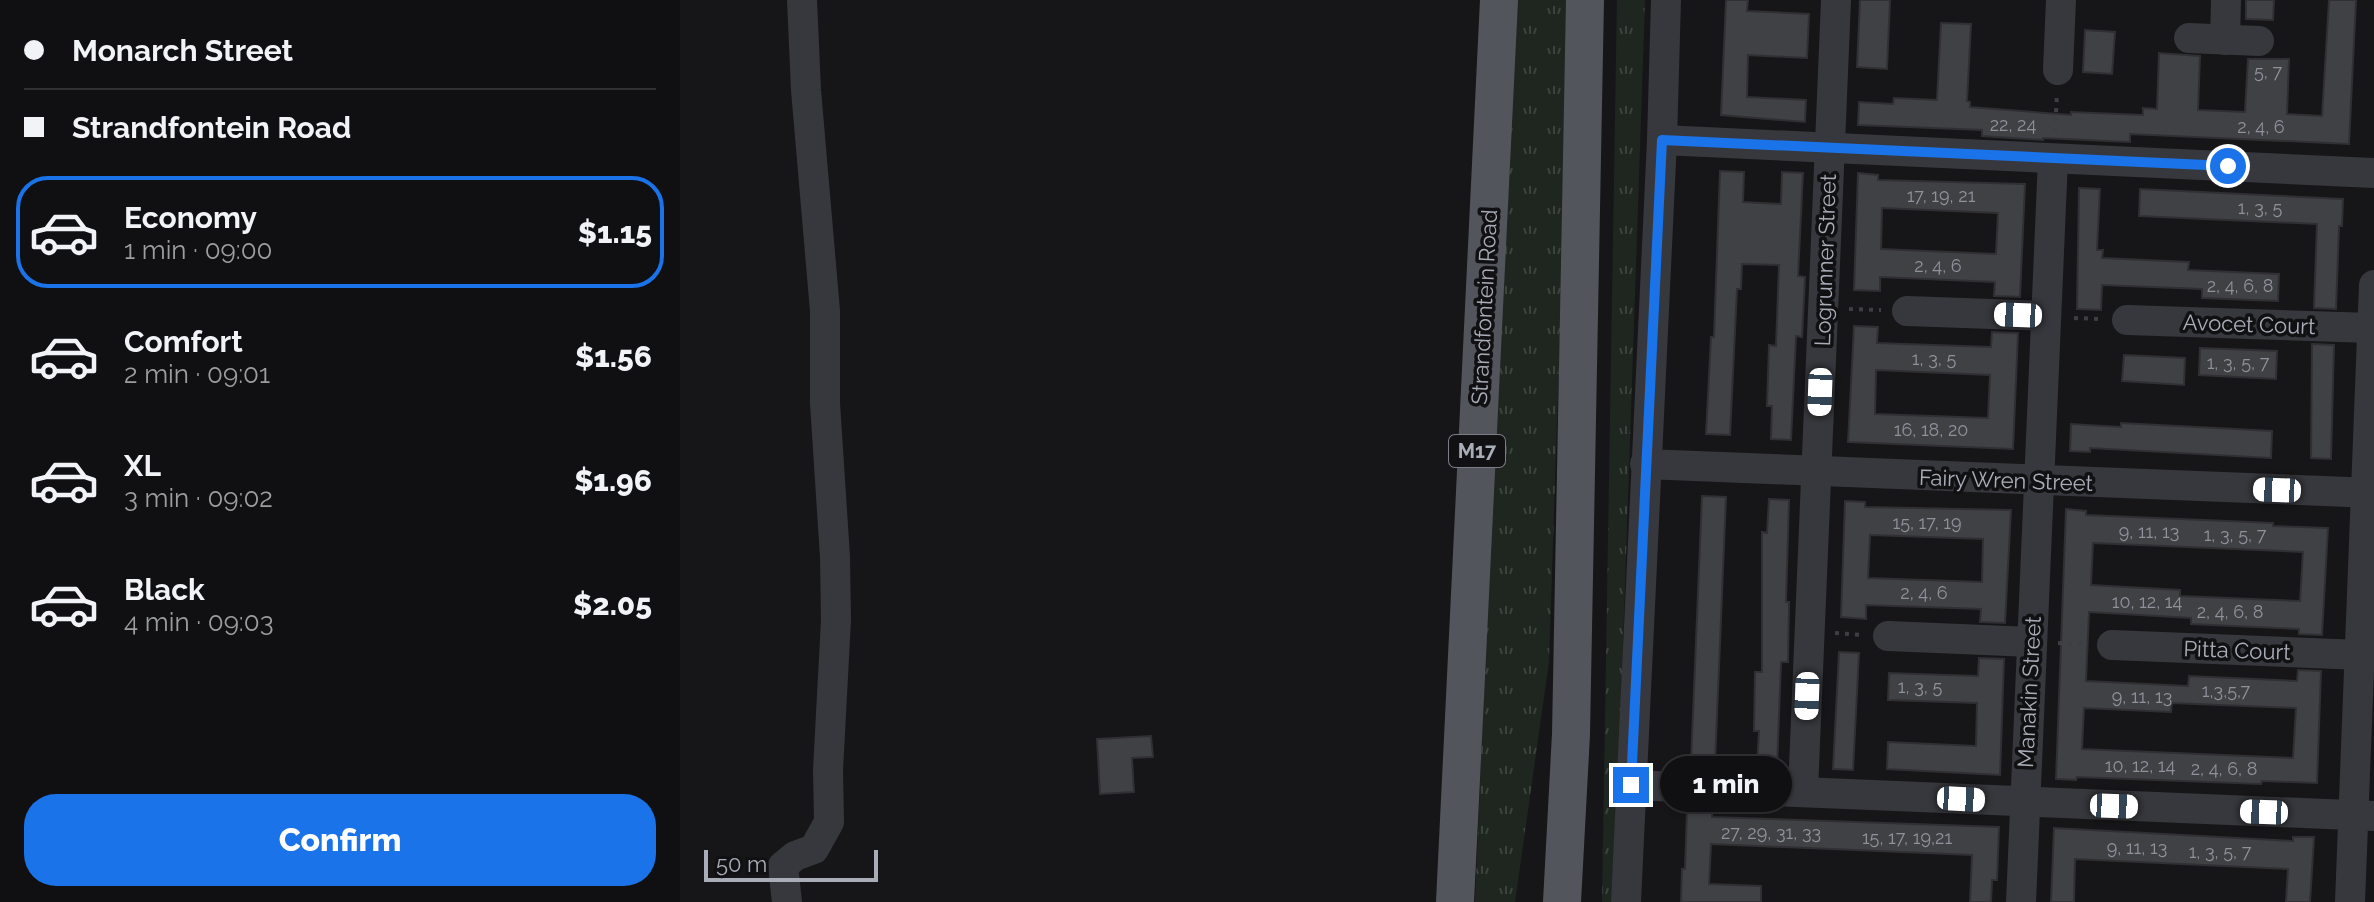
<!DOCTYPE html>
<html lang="en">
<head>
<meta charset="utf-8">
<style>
	:root { --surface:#101012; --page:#19191b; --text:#f1f3f6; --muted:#9c9d9f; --line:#303032; --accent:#1a73e8 }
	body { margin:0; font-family:Raleway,sans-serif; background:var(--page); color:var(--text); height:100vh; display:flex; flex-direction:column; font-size:30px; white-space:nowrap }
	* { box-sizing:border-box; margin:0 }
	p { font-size:26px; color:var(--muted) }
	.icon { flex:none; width:44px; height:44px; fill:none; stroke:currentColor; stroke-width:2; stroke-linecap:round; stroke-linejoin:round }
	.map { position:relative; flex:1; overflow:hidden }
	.sheet { display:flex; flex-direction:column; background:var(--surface); width:680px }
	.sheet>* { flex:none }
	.banner { display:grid; align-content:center; height:176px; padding:0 24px; background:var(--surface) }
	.scale { position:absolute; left:24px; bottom:20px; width:174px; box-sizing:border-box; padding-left:8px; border:4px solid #a8adb8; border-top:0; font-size:22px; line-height:28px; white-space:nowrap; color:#a8adb8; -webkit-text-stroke:6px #111113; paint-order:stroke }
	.end { position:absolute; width:36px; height:36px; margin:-18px; border:10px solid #1a73e8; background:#fff; box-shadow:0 0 0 4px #fff }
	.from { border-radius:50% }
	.bubble { position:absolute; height:56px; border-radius:28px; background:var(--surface); box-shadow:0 2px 6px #0004,0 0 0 2px var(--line); font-size:26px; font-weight:800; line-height:56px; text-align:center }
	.car { position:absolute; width:24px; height:48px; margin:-24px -12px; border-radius:10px; box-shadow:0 0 6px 2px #0007; background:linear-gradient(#fff 24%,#345 0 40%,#fff 0 76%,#345 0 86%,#fff 0) }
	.banner b { display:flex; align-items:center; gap:28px; height:76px; font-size:30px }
	.banner b+b { border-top:2px solid var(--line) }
	.banner i { width:20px; height:20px; background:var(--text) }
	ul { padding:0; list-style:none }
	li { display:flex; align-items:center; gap:24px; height:112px; margin:0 16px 12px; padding:0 8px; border:4px solid transparent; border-radius:32px }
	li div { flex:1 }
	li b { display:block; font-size:30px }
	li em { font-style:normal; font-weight:800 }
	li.selected { border-color:var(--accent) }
	li>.icon { width:72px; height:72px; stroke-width:1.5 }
	.cta { display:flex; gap:16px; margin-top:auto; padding:16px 24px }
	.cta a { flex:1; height:92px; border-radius:32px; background:var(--accent); color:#fff; font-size:32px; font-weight:800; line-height:92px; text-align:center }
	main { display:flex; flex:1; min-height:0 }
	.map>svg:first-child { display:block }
	.grass { fill:url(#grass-tufts) }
	.building { fill:#404145; stroke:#303034; stroke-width:2; fill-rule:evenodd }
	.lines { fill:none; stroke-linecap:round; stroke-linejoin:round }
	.path { stroke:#3d3f44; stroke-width:4; stroke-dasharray:4 6; stroke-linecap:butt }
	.minor { stroke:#37383d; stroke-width:30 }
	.major { stroke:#53555c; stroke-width:38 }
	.route { stroke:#1a73e8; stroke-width:10 }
	.labels { text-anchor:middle; stroke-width:7; stroke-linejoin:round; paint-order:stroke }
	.number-label { font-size:18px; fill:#8e929b }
	.shield { fill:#111113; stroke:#7b7e86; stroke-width:2 }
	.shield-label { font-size:20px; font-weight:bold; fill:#a8adb8 }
	.street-label { font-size:22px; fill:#a8adb8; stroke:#111113 }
</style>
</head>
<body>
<main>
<section class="sheet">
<div class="banner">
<b><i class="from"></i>Monarch Street</b>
<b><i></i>Strandfontein Road</b>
</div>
<ul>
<li class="selected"><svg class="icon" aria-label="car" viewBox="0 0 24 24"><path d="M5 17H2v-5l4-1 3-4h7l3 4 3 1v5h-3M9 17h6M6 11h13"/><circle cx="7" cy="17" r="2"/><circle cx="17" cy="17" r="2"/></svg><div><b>Economy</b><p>1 min · 09:00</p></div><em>$1.15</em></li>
<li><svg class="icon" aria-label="car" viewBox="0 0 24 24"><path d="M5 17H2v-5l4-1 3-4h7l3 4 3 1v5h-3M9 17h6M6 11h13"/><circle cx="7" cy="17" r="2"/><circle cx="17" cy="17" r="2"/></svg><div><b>Comfort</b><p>2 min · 09:01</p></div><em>$1.56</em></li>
<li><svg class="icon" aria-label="car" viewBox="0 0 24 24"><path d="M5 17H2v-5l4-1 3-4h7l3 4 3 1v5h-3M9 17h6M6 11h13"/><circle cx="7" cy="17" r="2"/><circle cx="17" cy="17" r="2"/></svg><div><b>XL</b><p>3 min · 09:02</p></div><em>$1.96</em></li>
<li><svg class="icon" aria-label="car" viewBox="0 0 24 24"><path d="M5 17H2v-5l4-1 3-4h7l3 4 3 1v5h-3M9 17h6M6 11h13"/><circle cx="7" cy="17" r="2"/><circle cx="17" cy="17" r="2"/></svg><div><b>Black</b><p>4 min · 09:03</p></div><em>$2.05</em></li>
</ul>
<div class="cta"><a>Confirm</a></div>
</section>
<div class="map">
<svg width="1694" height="902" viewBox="0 0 1694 902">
	<defs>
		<pattern id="grass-tufts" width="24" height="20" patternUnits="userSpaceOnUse" patternTransform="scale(2)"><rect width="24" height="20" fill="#1e261f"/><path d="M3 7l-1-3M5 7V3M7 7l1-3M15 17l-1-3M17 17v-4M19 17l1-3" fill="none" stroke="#3c433d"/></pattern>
	</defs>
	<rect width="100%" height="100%" fill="#161618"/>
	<g class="grass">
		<polygon points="833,0 891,0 869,662 835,902 795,902"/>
		<polygon points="937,0 965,0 940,732 931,902 922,902"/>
	</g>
	<g class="building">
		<polygon points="1046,0 1068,0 1067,11 1129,14 1127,58 1068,55 1067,97 1126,100 1125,122 1041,115"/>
		<polygon points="1180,0 1210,0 1207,69 1177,67"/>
		<polygon points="1566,0 1594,0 1593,20 1566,19"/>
		<polygon points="1649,0 1676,0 1669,144 1450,134 1450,142 1363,138 1363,140 1302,136 1302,130 1178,125 1179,102 1213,104 1214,98 1257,100 1261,23 1291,24 1287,101 1290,102 1290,107 1391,115 1391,112 1463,115 1463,108 1477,109 1479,53 1520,56 1518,110 1565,112 1568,59 1609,59 1607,114 1642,116"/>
		<polygon points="1405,30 1435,32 1432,74 1403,72"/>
		<polygon points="1040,171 1064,172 1063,202 1101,204 1102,172 1123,173 1118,276 1125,277 1122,337 1116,336 1111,440 1091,439 1092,406 1087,406 1089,345 1096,346 1099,265 1062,264 1061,289 1057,289 1050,435 1026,434 1031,337 1034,337"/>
		<path d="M 1178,173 L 1198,175 L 1198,180 L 1345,184 L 1340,297 L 1314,296 L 1315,282 L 1200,277 L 1200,291 L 1174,290 ZM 1202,208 L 1318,213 L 1316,254 L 1201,249 Z"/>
		<polygon points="1399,188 1420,189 1417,250 1423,250 1422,258 1509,262 1508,270 1599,274 1598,301 1522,298 1522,289 1422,285 1421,310 1397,309"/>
		<polygon points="1460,189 1663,199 1662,226 1659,226 1656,309 1634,308 1637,224 1459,216"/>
		<path d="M 1174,326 L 1198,327 L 1197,343 L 1311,347 L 1312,332 L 1338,333 L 1333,449 L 1168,442 ZM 1196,370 L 1310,375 L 1308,418 L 1195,414 Z"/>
		<polygon points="1632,344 1654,345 1651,459 1631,458"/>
		<polygon points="1520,348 1597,351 1596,379 1519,375"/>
		<polygon points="1444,355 1505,358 1504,385 1442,381"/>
		<polygon points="1441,423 1592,431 1591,458 1410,448 1410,452 1390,451 1391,424 1441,427"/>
		<polygon points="1022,496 1046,497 1035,764 1011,763"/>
		<polygon points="1089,499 1109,500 1106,602 1109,602 1108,662 1101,662 1097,767 1077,766 1079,731 1074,731 1075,672 1082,672 1082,532 1087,533"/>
		<path d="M 1165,501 L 1185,502 L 1185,507 L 1331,510 L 1325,623 L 1300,622 L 1301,609 L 1186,605 L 1186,619 L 1161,617 ZM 1190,535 L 1303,539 L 1302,582 L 1188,578 Z"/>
		<path d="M 1386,509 L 1406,511 L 1406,515 L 1593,523 L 1593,526 L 1648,528 L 1642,635 L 1619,634 L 1619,629 L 1511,624 L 1511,618 L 1409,612 L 1406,681 L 1508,686 L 1509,676 L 1617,681 L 1618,670 L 1641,671 L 1637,783 L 1582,781 L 1581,784 L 1397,777 L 1396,780 L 1376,779 ZM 1413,543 L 1623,552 L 1620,601 L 1500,596 L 1500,590 L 1411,585 ZM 1492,703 L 1616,708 L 1613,758 L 1402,749 L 1404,708 L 1491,712 Z"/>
		<polygon points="1159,652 1179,653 1173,770 1153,769"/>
		<polygon points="1299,658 1324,659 1320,775 1207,769 1208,742 1296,746 1297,703 1208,700 1209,673 1298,676"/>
		<polygon points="471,736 473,757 452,758 454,792 420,794 417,739"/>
		<polygon points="1007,811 1032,812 1032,817 1319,827 1317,880 1312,880 1311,902 1290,902 1292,855 1031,844 1029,884 1081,886 1081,902 1001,902 1002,869 1005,869"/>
		<polygon points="1374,828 1613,841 1613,837 1634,837 1630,902 1606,902 1608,869 1395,859 1394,902 1371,902"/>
	</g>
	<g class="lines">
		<g class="path">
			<polyline points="1375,132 1377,93"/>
			<polyline points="1169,309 1201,310"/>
			<polyline points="1394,318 1421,319"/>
			<polyline points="1155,633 1182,635"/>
			<polyline points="1378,643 1405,644"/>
		</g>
		<g class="minor">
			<polyline points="1509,38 1579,41"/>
			<polyline points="1545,40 1546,0"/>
			<polyline points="1378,70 1381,0"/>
			<polyline points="982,140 1694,173"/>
			<polyline points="1227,311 1366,316"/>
			<polyline points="1447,320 1692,328"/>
			<polyline points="965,464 1694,493"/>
			<polyline points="1208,636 1352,642"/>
			<polyline points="1432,645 1681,655"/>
			<polyline points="951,785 1694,816"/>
			<polyline points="1123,791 1156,0"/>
			<polyline points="107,902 103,866 115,856 134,849 149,822 148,770 156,620 155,557 145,403 145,311 126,90 122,0"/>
			<polyline points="946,902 982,140 986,0"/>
			<polyline points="1341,902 1373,159"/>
			<polyline points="1670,902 1694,285"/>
		</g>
		<g class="major">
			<polyline points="775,902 819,0"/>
			<polyline points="882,902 891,734 905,0"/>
		</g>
	</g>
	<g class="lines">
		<polyline class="route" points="951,785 982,140 1548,166"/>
	</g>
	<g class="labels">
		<g class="number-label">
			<text x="1588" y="78">5, 7</text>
			<text x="1333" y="131">22, 24</text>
			<text x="1581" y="133">2, 4, 6</text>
			<text x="1261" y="202">17, 19, 21</text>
			<text x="1580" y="214">1, 3, 5</text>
			<text x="1258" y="272">2, 4, 6</text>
			<text x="1560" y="292">2, 4, 6, 8</text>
			<text x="1254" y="365">1, 3, 5</text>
			<text x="1558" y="369">1, 3, 5, 7</text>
			<text x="1251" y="436">16, 18, 20</text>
			<text x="1247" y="529">15, 17, 19</text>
			<text x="1469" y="538">9, 11, 13</text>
			<text x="1555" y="541">1, 3, 5, 7</text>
			<text x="1244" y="599">2, 4, 6</text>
			<text x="1467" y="608">10, 12, 14</text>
			<text x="1550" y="618">2, 4, 6, 8</text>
			<text x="1240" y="693">1, 3, 5</text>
			<text x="1546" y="697">1,3,5,7</text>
			<text x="1462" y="703">9, 11, 13</text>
			<text x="1460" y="772">10, 12, 14</text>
			<text x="1544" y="775">2, 4, 6, 8</text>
			<text x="1091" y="839">27, 29, 31, 33</text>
			<text x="1227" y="844">15, 17, 19,21</text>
			<text x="1457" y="854">9, 11, 13</text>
			<text x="1540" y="858">1, 3, 5, 7</text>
		</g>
		<rect class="shield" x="769" y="435" width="56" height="32" rx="6"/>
		<g class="shield-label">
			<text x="797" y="458">M17</text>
		</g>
		<g class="street-label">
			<text transform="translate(1145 260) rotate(-88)" y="8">Logrunner Street</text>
			<text transform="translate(804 307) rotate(-87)" y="8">Strandfontein Road</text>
			<text transform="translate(1569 324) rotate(2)" y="8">Avocet Court</text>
			<text transform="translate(1326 480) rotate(2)" y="8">Fairy Wren Street</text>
			<text transform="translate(1557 650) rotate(2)" y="8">Pitta Court</text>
			<text transform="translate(1349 692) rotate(-87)" y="8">Manakin Street</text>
		</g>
	</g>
</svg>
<div class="scale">50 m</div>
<i class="end from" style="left:1548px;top:166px"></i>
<i class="end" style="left:951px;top:785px"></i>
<div class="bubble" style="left:980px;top:756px;width:132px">1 min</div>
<i class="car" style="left:1338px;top:315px;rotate:272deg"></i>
<i class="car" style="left:1140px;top:392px;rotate:182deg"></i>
<i class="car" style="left:1597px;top:490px;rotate:272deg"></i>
<i class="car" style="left:1127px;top:696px;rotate:182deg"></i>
<i class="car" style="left:1281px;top:799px;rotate:93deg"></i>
<i class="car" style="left:1434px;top:806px;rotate:92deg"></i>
<i class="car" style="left:1584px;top:812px;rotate:272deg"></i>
</div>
</main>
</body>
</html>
